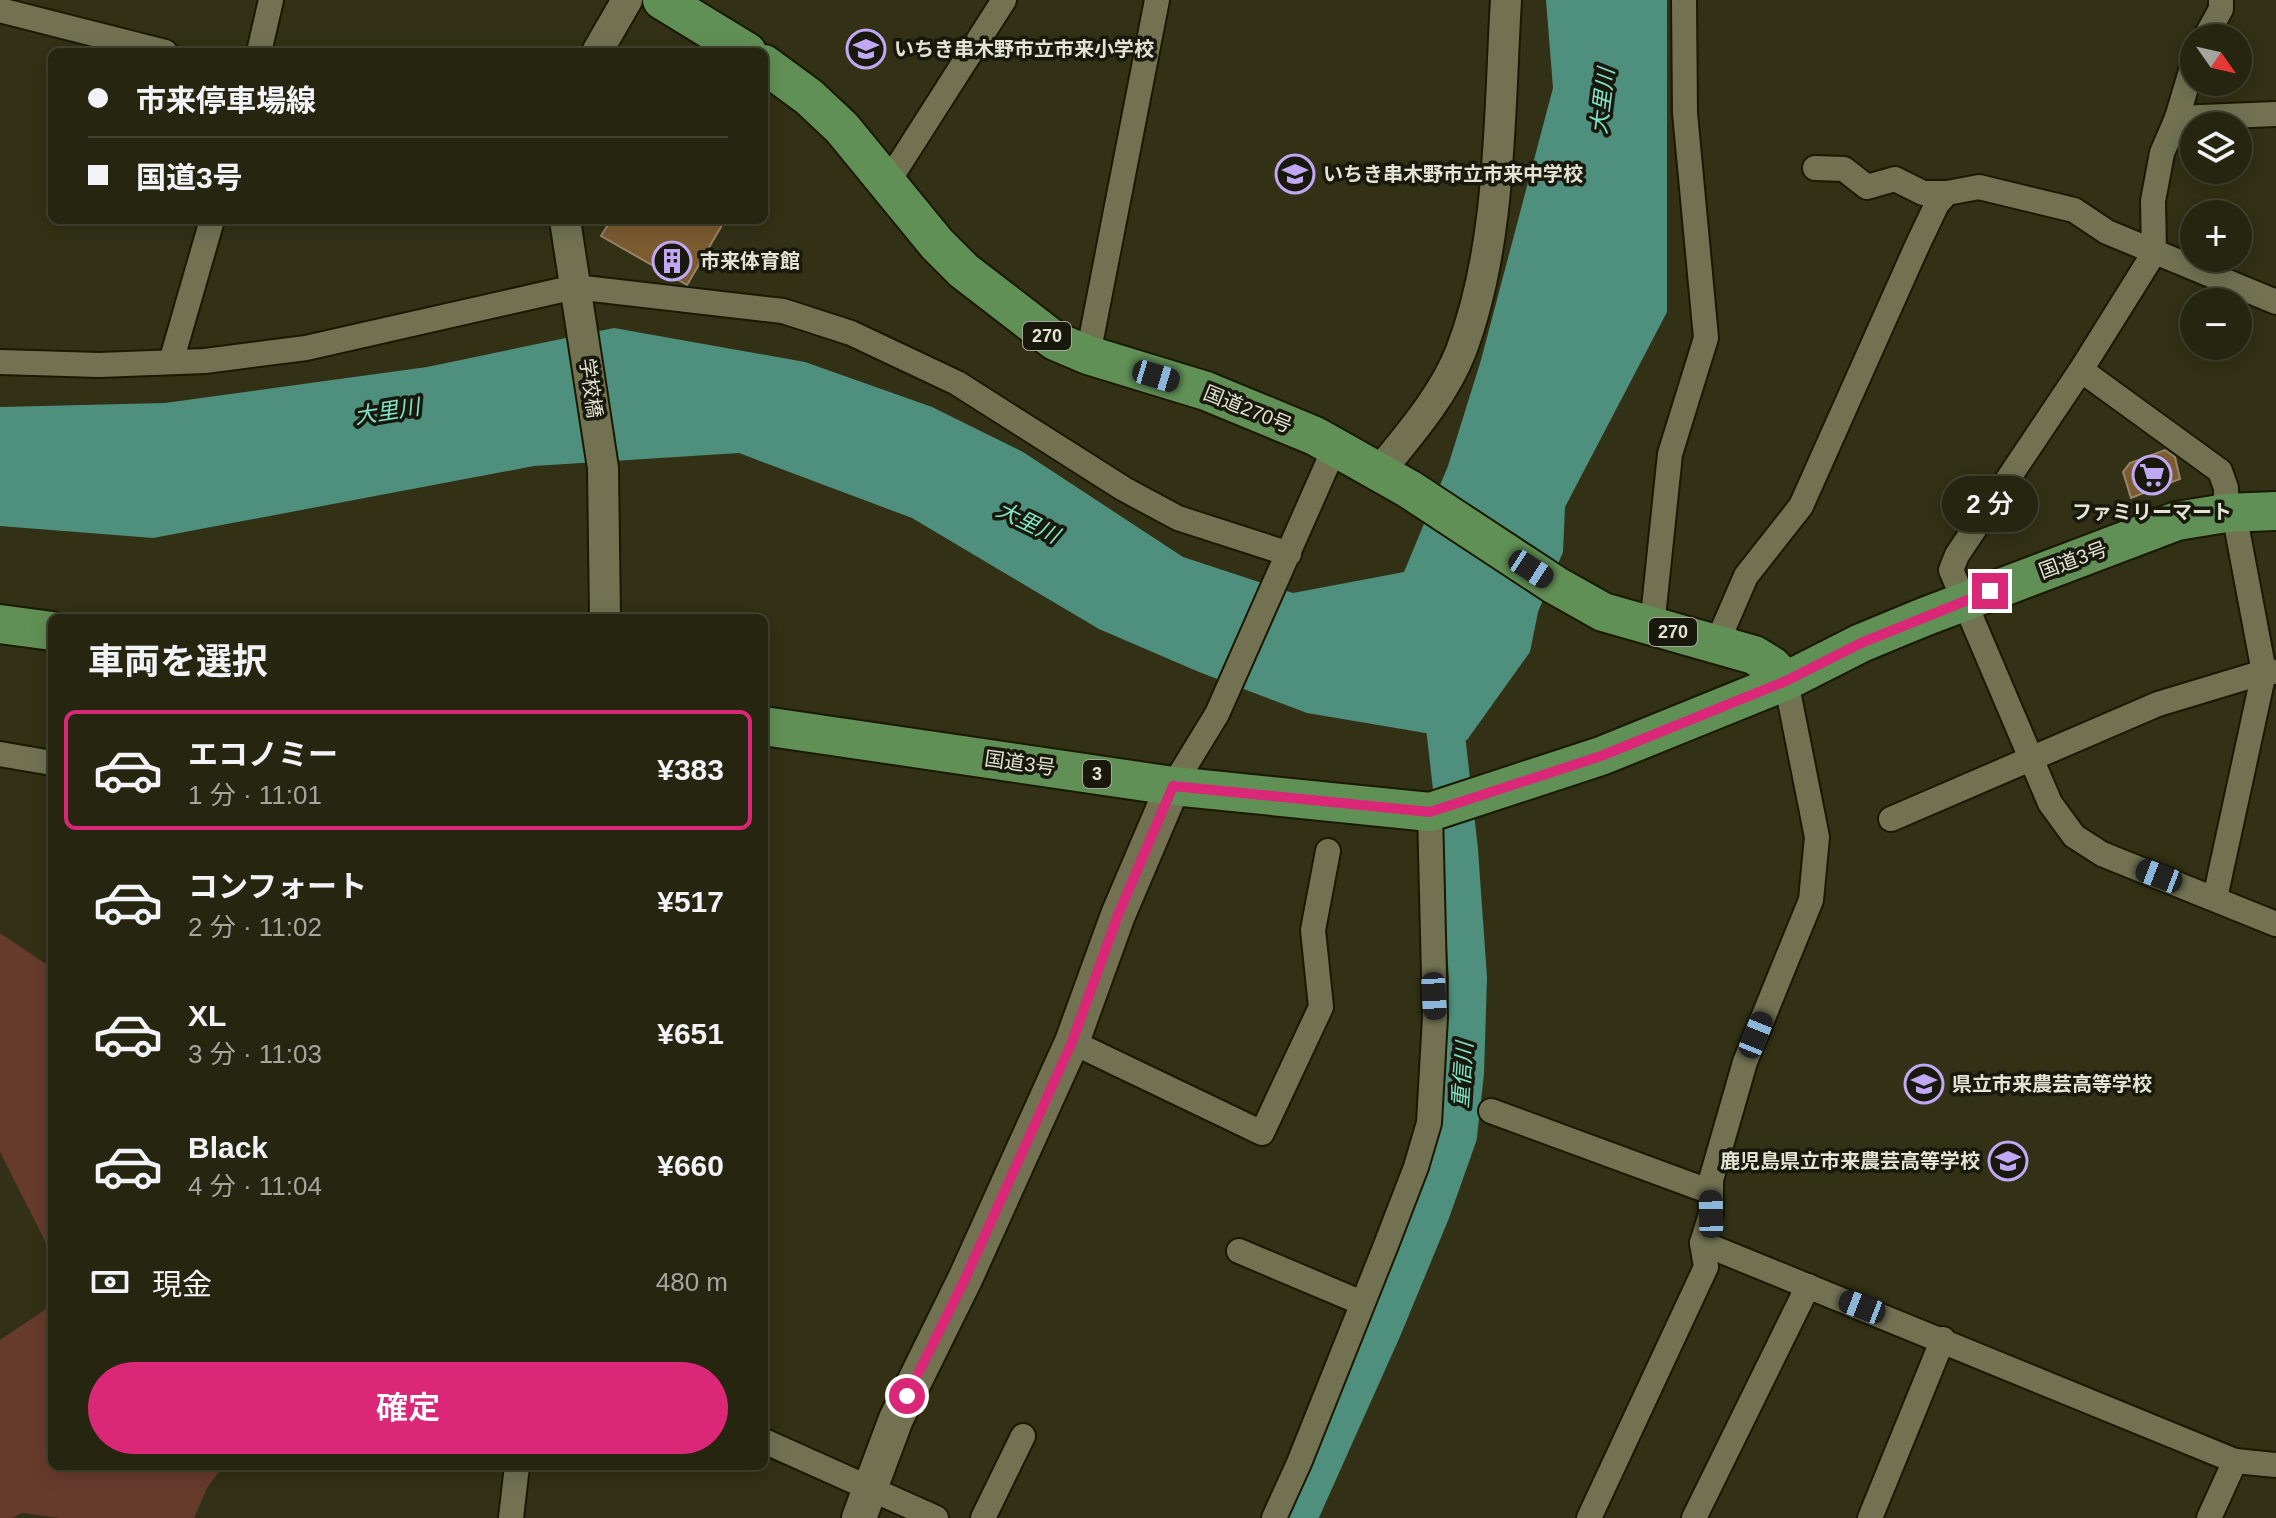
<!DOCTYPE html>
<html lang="ja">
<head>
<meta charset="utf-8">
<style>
	:root { --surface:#262510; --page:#2e2d19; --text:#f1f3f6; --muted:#a4a59f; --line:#424230; --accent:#db2777 }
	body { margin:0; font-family:Arial,"Noto Sans JP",sans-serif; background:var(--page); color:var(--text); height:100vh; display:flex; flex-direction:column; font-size:30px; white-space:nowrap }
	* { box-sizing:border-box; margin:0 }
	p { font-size:26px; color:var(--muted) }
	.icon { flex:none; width:44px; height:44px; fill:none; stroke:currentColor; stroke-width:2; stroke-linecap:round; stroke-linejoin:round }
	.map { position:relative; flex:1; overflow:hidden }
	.drawer { position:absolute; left:48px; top:614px; width:720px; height:856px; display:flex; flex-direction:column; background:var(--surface); border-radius:12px; box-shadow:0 4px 20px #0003,0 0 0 2px var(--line) }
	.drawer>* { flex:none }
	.banner { position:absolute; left:48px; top:48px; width:720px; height:176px; border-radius:12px; box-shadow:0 4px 20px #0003,0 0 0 2px var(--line); display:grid; align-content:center; height:176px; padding:0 40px; background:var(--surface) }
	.needle { width:52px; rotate:124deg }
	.tools { position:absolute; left:2180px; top:24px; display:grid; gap:16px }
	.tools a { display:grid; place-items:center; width:72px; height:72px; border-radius:50%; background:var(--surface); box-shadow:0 4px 20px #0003,0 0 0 2px var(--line); font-size:40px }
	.end { position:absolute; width:36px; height:36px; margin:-18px; border:10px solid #db2777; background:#fff; box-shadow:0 0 0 4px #fff }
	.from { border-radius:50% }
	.bubble { position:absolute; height:56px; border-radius:28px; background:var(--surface); box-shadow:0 4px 20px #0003,0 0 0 2px var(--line); font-size:26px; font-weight:600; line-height:56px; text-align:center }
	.car { position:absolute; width:24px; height:48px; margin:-24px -12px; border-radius:10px; box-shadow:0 0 6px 2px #0007; background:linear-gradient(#222 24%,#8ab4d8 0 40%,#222 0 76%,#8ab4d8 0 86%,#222 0) }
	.banner b { display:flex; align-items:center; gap:28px; height:76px; font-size:30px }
	.banner b+b { border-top:2px solid var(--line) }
	.banner i { width:20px; height:20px; background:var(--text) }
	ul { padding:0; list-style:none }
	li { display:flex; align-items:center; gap:24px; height:120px; margin:0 16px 12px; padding:0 24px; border:4px solid transparent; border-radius:12px }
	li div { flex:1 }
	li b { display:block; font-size:30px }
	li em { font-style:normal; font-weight:600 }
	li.on { border-color:var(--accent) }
	li>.icon { width:72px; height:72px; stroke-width:1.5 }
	h2 { padding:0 40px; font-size:36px; line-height:96px }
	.pay { display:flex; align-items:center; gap:20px; height:88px; padding:0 40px; font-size:30px }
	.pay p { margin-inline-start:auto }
	.button { display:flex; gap:16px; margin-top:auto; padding:16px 40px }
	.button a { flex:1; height:92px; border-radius:48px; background:var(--accent); color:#fff; font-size:32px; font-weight:600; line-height:92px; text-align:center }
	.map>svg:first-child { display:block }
	.green { fill:#673b2c }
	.water { fill:#4e8f7e }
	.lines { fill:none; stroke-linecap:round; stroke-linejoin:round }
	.river { stroke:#4e8f7e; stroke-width:38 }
	.building { fill:#7b5c31; stroke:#99846a; stroke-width:2 }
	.minor-casing { stroke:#1a1900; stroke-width:28 }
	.tertiary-casing { stroke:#1a1900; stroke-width:34 }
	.secondary-casing { stroke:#1a1900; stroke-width:38 }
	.trunk-casing { stroke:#1a1900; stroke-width:42 }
	.minor { stroke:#727253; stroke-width:24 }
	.tertiary { stroke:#727253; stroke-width:30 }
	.secondary { stroke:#727253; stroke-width:34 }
	.trunk { stroke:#619056; stroke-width:38 }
	.route { stroke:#db2777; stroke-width:10 }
	.labels { text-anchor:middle; stroke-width:7; stroke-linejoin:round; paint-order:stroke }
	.shield { fill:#18180c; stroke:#a5a697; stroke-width:2 }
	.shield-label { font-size:18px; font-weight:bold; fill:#e2e3d2 }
	.poi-label { font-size:20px; font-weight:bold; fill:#e2e3d2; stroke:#18180c; text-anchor:start }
	.street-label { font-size:20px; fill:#e2e3d2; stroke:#18180c }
	.water-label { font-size:22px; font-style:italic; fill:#80e4cb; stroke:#18180c }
</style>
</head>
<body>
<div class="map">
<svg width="2276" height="1518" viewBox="0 0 2276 1518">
	<rect width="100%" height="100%" fill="#323115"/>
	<g class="green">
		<polygon points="0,933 52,968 52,1255 0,1152"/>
		<polygon points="52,1305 52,1466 223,1466 207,1488 194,1518 60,1518 22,1513 12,1518 0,1518 0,1340"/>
	</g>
	<polygon class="water" points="1546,0 1667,0 1667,312 1565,507 1563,552 1538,612 1530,652 1467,740 1307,713 1199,672 1099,629 912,518 739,453 534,466 153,538 0,526 0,407 165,403 427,367 614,328 805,362 932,407 1023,452 1183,557 1293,593 1404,572 1448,466 1481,360 1553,88"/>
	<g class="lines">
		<polyline class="river" points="1298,1518 1383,1328 1431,1212 1458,1136 1465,1073 1468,978 1459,850 1440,683"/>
	</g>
	<g class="building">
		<polygon points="611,220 725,220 687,285 601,236"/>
		<polygon points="2165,450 2175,457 2180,479 2131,498 2123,472 2130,463"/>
	</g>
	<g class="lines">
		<g class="minor-casing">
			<g id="minor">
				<polyline points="0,10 165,52"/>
				<polyline points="2205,38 2221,9 2221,0"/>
				<polyline points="259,52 271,0"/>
				<polyline points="2194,61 2177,118 2162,153 2153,201 2154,253 2081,370 1957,555 1951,570 2050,803 2074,836 2102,854 2276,924"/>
				<polyline points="2177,118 2276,114"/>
				<polyline points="1815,168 1844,169 1867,187 1895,179 1923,193 1947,193"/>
				<polyline points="886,185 1004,0"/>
				<polyline points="1088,355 1157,0"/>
				<polyline points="0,362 99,365 205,361 306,348 575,287 783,311 851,333 957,383 1124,489 1178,518 1289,554"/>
				<polyline points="171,362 212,220"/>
				<polyline points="2081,370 2220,471 2226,488 2226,513"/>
				<polyline points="1652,627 1670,454 1706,338 1685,113 1684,0"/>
				<polyline points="1717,643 1746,576 1801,506 1917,246 1937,204 1947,193 1979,187 2074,210 2107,232 2276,302"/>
				<polyline points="0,754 52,763"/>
				<polyline points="1173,786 1217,714 1335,447"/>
				<polyline points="1891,819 2158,704 2264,672 2276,672"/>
				<polyline points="2215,898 2264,672 2234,513"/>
				<polyline points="1072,1042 1262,1133 1321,1007 1313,930 1328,851"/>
				<polyline points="1491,1111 1711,1192"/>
				<polyline points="1702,1243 2235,1461 2276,1465"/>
				<polyline points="1239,1251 1362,1303"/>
				<polyline points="764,1441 936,1518"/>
				<polyline points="511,1518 517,1466"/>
				<polyline points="983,1518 1023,1436"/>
				<polyline points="1274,1518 1299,1463 1386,1245 1416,1167 1429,1123 1435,1017 1430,812"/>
				<polyline points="1589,1518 1706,1267 1702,1243 1711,1214 1711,1180 1745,1062 1811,900 1817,837 1786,681"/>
				<polyline points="1694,1518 1808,1286"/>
				<polyline points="1870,1518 1943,1339"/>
				<polyline points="2209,1518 2235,1461"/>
			</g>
		</g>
		<g class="tertiary-casing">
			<g id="tertiary">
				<polyline points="597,52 627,0"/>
				<polyline points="565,220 603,468 605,618"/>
				<path d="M 1379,472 C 1409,435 1444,395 1461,351 C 1502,244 1499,113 1506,0"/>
			</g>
		</g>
		<g class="secondary-casing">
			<polyline id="secondary" points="859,1518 896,1419 965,1279 1072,1042 1118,915 1173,786"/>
		</g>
		<g class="trunk-casing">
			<g id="trunk">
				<polyline points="662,0 747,52"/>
				<polyline points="764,64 809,97 842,128 937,244 964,271 1055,341 1088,355 1206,391 1315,436 1409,489 1555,585 1603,612 1754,655 1772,666 1786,681"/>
				<polyline points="0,624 52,631"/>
				<polyline points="764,726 1173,786 1430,812 1601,756 1786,681 1861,643 1924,617 2177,521 2226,513 2276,511"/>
			</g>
		</g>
		<use href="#minor" class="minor"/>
		<use href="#tertiary" class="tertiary"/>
		<use href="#secondary" class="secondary"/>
		<use href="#trunk" class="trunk"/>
	</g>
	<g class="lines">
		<polyline class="route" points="907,1396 965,1279 1072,1042 1118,915 1173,786 1430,812 1601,756 1786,681 1861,643 1990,591"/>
	</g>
	<defs>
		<g id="school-ring" transform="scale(2)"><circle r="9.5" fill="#18180c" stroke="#c0a8f4" stroke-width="1.5"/><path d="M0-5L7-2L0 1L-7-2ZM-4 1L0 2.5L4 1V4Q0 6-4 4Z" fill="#c0a8f4"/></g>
		<g id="building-ring" transform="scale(2)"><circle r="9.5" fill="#18180c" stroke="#c0a8f4" stroke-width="1.5"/><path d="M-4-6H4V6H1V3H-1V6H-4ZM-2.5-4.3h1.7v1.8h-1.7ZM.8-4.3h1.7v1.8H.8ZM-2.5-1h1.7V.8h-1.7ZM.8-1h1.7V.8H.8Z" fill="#c0a8f4"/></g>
		<g id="supermarket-ring" transform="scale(2)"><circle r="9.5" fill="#18180c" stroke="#c0a8f4" stroke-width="1.5"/><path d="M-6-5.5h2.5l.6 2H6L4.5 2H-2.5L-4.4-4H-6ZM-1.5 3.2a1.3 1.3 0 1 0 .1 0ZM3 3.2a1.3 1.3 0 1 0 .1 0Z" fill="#c0a8f4"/></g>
	</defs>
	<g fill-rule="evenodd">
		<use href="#school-ring" x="866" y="49"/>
		<use href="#school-ring" x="1295" y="174"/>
		<use href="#building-ring" x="672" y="261"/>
		<use href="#supermarket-ring" x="2152" y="475"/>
		<use href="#school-ring" x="1924" y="1084"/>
		<use href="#school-ring" x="2008" y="1161"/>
	</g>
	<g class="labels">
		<g class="shield">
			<rect x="1023" y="322" width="48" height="28" rx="6"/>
			<rect x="1649" y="618" width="48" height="28" rx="6"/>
			<rect x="1083" y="760" width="28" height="28" rx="6"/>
		</g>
		<g class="shield-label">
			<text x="1047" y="342">270</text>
			<text x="1673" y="638">270</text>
			<text x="1097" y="780">3</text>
		</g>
		<g class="poi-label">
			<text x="894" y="56">いちき串木野市立市来小学校</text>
			<text x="1323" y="181">いちき串木野市立市来中学校</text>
			<text x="700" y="268">市来体育館</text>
			<text x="2152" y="519" text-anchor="middle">ファミリーマート</text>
			<text x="1952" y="1091">県立市来農芸高等学校</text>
			<text x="1980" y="1168" text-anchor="end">鹿児島県立市来農芸高等学校</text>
		</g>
		<g class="street-label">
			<text transform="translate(591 388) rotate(82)" y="7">学校橋</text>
			<text transform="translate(1248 409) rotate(22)" y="7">国道270号</text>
			<text transform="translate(2073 560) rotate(-20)" y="7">国道3号</text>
			<text transform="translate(1020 763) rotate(8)" y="7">国道3号</text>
		</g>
		<g class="water-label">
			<text transform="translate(1602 101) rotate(-83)" y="8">大里川</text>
			<text transform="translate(387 411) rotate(-9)" y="8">大里川</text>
			<text transform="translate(1028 522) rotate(26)" y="8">大里川</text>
			<text transform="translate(1462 1075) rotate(-86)" y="8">重信川</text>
		</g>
	</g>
</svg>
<div class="tools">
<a><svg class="needle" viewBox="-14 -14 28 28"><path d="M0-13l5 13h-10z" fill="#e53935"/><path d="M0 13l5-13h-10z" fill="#a4a59f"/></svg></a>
<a><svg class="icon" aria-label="layers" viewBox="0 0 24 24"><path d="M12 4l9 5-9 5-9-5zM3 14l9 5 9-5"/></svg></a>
<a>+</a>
<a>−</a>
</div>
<i class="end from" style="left:907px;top:1396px"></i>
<i class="end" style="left:1990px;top:591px"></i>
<div class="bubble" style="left:1942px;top:476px;width:96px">2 分</div>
<i class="car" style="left:1156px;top:376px;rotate:107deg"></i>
<i class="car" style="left:1531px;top:569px;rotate:123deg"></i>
<i class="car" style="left:2159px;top:876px;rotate:291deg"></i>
<i class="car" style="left:1434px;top:996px;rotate:177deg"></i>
<i class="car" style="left:1756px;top:1035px;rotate:22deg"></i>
<i class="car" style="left:1711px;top:1214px;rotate:359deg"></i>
<i class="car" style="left:1862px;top:1307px;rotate:291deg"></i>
<div class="banner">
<b><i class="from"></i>市来停車場線</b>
<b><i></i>国道3号</b>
</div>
<section class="drawer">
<h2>車両を選択</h2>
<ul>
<li class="on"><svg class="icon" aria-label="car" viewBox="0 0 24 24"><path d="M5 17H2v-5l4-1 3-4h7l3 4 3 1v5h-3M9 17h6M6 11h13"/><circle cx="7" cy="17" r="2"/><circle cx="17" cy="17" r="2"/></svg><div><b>エコノミー</b><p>1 分 · 11:01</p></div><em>¥383</em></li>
<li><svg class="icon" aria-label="car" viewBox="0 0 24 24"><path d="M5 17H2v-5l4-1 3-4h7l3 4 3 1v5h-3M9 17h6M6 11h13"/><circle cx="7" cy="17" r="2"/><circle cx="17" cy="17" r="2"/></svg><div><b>コンフォート</b><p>2 分 · 11:02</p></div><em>¥517</em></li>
<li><svg class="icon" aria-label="car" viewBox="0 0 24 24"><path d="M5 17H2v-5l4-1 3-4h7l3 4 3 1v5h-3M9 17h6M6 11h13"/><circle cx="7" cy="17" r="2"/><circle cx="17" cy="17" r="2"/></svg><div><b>XL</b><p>3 分 · 11:03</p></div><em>¥651</em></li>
<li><svg class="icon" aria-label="car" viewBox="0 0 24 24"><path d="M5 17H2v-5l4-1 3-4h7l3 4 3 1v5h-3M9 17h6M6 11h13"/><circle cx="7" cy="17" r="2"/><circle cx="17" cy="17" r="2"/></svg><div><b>Black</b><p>4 分 · 11:04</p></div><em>¥660</em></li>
</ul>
<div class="pay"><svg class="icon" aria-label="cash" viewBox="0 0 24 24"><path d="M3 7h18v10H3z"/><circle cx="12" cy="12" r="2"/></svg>現金<p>480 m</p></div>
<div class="button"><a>確定</a></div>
</section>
</div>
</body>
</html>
